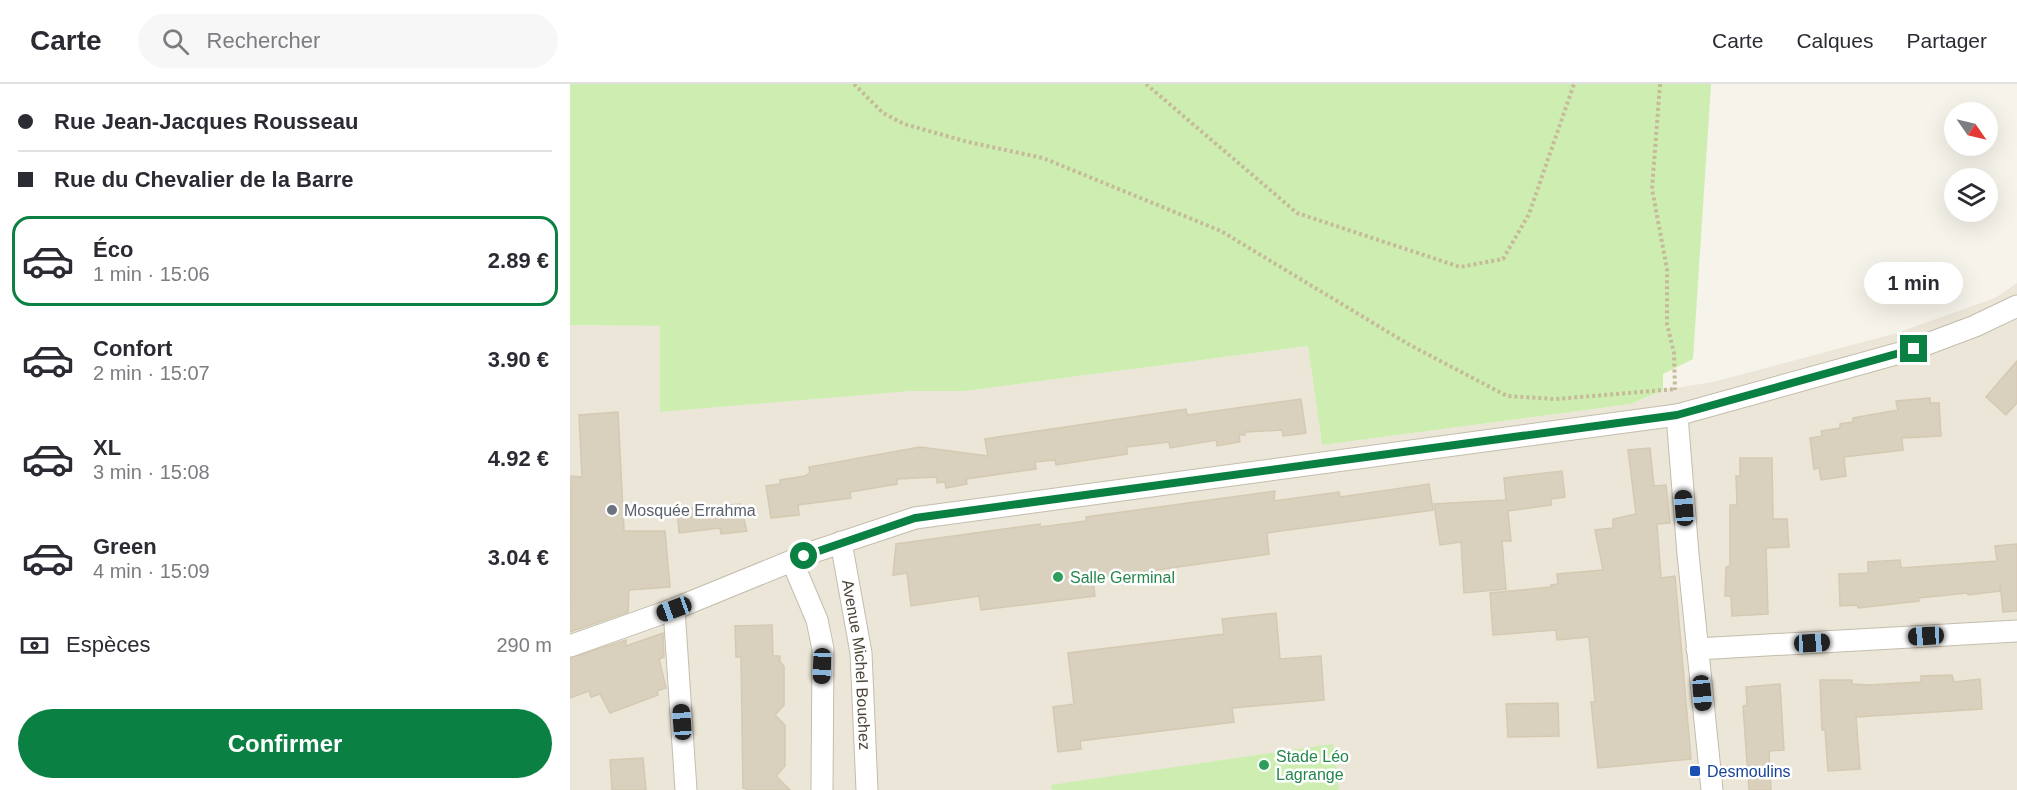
<!DOCTYPE html>
<html lang="fr">
<head>
<meta charset="utf-8">
<style>
	:root { --surface:#fff; --page:#f7f7f7; --text:#2b2b33; --muted:#7c7c81; --line:#e1e1e2; --accent:#0b8043 }
	body { margin:0; font-family:Helvetica,sans-serif; background:var(--page); color:var(--text); height:100vh; display:flex; flex-direction:column; font-size:22px; white-space:nowrap }
	* { box-sizing:border-box; margin:0 }
	p { font-size:20px; color:var(--muted) }
	.icon { flex:none; width:33px; height:33px; fill:none; stroke:currentColor; stroke-width:2; stroke-linecap:round; stroke-linejoin:round }
	.map { position:relative; flex:1; overflow:hidden }
	.sheet { display:flex; flex-direction:column; background:var(--surface); width:570px }
	.sheet>* { flex:none }
	.guide { display:grid; align-content:center; height:132px; padding:0 18px; background:var(--surface) }
	.needle { width:39px; rotate:124deg }
	.tools { position:absolute; left:1374px; top:18px; display:grid; gap:12px }
	.tools a { display:grid; place-items:center; width:54px; height:54px; border-radius:50%; background:var(--surface); box-shadow:0 6px 24px #0002; font-size:30px }
	.end { position:absolute; width:27px; height:27px; margin:-14px; border:8px solid #0b8043; background:#fff; box-shadow:0 0 0 3px #fff }
	.from { border-radius:50% }
	.bubble { position:absolute; height:42px; border-radius:21px; background:var(--surface); box-shadow:0 6px 24px #0002; font-size:20px; font-weight:600; line-height:42px; text-align:center }
	.car { position:absolute; width:18px; height:36px; margin:-18px -9px; border-radius:8px; box-shadow:0 0 4px 2px #0007; background:linear-gradient(#222 24%,#8ab4d8 0 40%,#222 0 76%,#8ab4d8 0 86%,#222 0) }
	.guide b { display:flex; align-items:center; gap:21px; height:57px; font-size:22px }
	.guide b+b { border-top:2px solid var(--line) }
	.guide i { width:15px; height:15px; background:var(--text) }
	ul { padding:0; list-style:none }
	li { display:flex; align-items:center; gap:18px; height:90px; margin:0 12px 9px; padding:0 6px; border:3px solid transparent; border-radius:18px }
	li div { flex:1 }
	li b { display:block; font-size:22px }
	li em { font-style:normal; font-weight:600 }
	li.selected { border-color:var(--accent) }
	li>.icon { width:54px; height:54px; stroke-width:1.5 }
	.pay { display:flex; align-items:center; gap:15px; height:66px; padding:0 18px; font-size:22px }
	.pay p { margin-inline-start:auto }
	.cta { display:flex; gap:12px; margin-top:auto; padding:12px 18px }
	.cta a { flex:1; height:69px; border-radius:36px; background:var(--accent); color:#fff; font-size:24px; font-weight:600; line-height:69px; text-align:center }
	header { display:flex; align-items:center; gap:36px; box-sizing:border-box; height:84px; padding:0 30px; background:var(--surface); border-bottom:2px solid var(--line) }
	header strong { font-size:28px }
	nav { display:flex; gap:33px; margin-inline-start:auto; font-size:21px }
	.search { width:420px; height:54px; background:var(--page); display:flex; align-items:center; gap:15px; box-sizing:border-box; padding:0 21px; border-radius:33px; color:var(--muted); font-size:22px }
	main { display:flex; flex:1; min-height:0 }
	.map>svg:first-child { display:block }
	.residential { fill:#ebe6d8 }
	.green { fill:#cdeeb0 }
	.building { fill:#d9d1be; stroke:#d5c9b1; stroke-width:1.5 }
	.lines { fill:none; stroke-linecap:round; stroke-linejoin:round }
	.street-casing { stroke:#c3bdab; stroke-width:23 }
	.path { stroke:#c6ba9b; stroke-width:4; stroke-dasharray:3 3; stroke-linecap:butt }
	.street { stroke:#fff; stroke-width:21 }
	.route { stroke:#0b8043; stroke-width:8 }
	.worship-dot { fill:#6b7280; stroke:#fff; stroke-width:2 }
	.leisure-dot { fill:#2e9e5b; stroke:#fff; stroke-width:2 }
	.transit-dot { fill:#1a4fb4; stroke:#fff; stroke-width:2 }
	.labels { text-anchor:middle; stroke-width:5; stroke-linejoin:round; paint-order:stroke }
	.worship-label { font-size:16px; fill:#5b616d; stroke:#fff; text-anchor:start }
	.leisure-label { font-size:16px; fill:#27864d; stroke:#fff; text-anchor:start }
	.street-label { font-size:16px; fill:#4b4537; stroke:#fff }
	.transit-label { font-size:16px; fill:#164399; stroke:#fff; text-anchor:start }
</style>
</head>
<body>
<header>
<strong>Carte</strong>
<div class="search"><svg class="icon" aria-label="search" viewBox="0 0 24 24"><circle cx="10" cy="10" r="6"/><path d="M15 15l6 6"/></svg>Rechercher</div>
<nav><a>Carte</a><a>Calques</a><a>Partager</a></nav>
</header>
<main>
<section class="sheet">
<div class="guide">
<b><i class="from"></i>Rue Jean-Jacques Rousseau</b>
<b><i></i>Rue du Chevalier de la Barre</b>
</div>
<ul>
<li class="selected"><svg class="icon" aria-label="car" viewBox="0 0 24 24"><path d="M5 17H2v-5l4-1 3-4h7l3 4 3 1v5h-3M9 17h6M6 11h13"/><circle cx="7" cy="17" r="2"/><circle cx="17" cy="17" r="2"/></svg><div><b>Éco</b><p>1 min · 15:06</p></div><em>2.89 €</em></li>
<li><svg class="icon" aria-label="car" viewBox="0 0 24 24"><path d="M5 17H2v-5l4-1 3-4h7l3 4 3 1v5h-3M9 17h6M6 11h13"/><circle cx="7" cy="17" r="2"/><circle cx="17" cy="17" r="2"/></svg><div><b>Confort</b><p>2 min · 15:07</p></div><em>3.90 €</em></li>
<li><svg class="icon" aria-label="car" viewBox="0 0 24 24"><path d="M5 17H2v-5l4-1 3-4h7l3 4 3 1v5h-3M9 17h6M6 11h13"/><circle cx="7" cy="17" r="2"/><circle cx="17" cy="17" r="2"/></svg><div><b>XL</b><p>3 min · 15:08</p></div><em>4.92 €</em></li>
<li><svg class="icon" aria-label="car" viewBox="0 0 24 24"><path d="M5 17H2v-5l4-1 3-4h7l3 4 3 1v5h-3M9 17h6M6 11h13"/><circle cx="7" cy="17" r="2"/><circle cx="17" cy="17" r="2"/></svg><div><b>Green</b><p>4 min · 15:09</p></div><em>3.04 €</em></li>
</ul>
<div class="pay"><svg class="icon" aria-label="cash" viewBox="0 0 24 24"><path d="M3 7h18v10H3z"/><circle cx="12" cy="12" r="2"/></svg>Espèces<p>290 m</p></div>
<div class="cta"><a>Confirmer</a></div>
</section>
<div class="map">
<svg width="1447" height="706" viewBox="0 0 1447 706">
	<rect width="100%" height="100%" fill="#f6f3ea"/>
	<polygon class="residential" points="1447,199 1447,706 0,706 0,241 90,242 90,328 342,307 395,307 738,262 752,361 1061,320 1093,306 1143,298 1327,249 1425,214"/>
	<g class="green">
		<polygon points="0,0 1141,0 1123,275 1093,290 1093,306 1061,320 752,361 738,262 395,307 342,307 90,328 90,242 0,241"/>
		<polygon points="763,660 769,706 482,706 481,701"/>
	</g>
	<g class="building">
		<polygon points="1447,277 1447,319 1436,331 1416,313"/>
		<polygon points="1360,314 1360,319 1369,319 1371,352 1332,354 1333,366 1274,373 1276,392 1251,396 1249,384 1244,385 1240,354 1252,352 1251,347 1270,344 1270,340 1283,338 1283,334 1328,326 1326,317"/>
		<polygon points="731,315 736,349 713,352 712,346 675,348 675,351 669,351 670,358 647,362 646,356 600,364 599,358 557,363 557,370 486,381 485,376 465,378 466,385 396,395 397,400 376,404 375,398 367,399 367,393 327,395 327,400 280,408 281,414 228,421 229,431 201,434 196,402 210,400 210,396 235,392 240,389 239,383 350,363 418,372 415,355 616,325 617,331"/>
		<polygon points="48,328 54,447 95,447 100,503 59,506 58,528 0,548 1,392 12,393 9,331"/>
		<polygon points="1080,364 1084,402 1096,401 1100,439 1087,440 1091,494 1105,492 1121,675 1028,684 1021,618 1025,618 1019,553 987,556 986,546 923,551 920,509 981,503 981,501 988,500 987,490 1033,486 1025,446 1043,444 1043,435 1066,430 1058,366"/>
		<polygon points="1170,374 1202,374 1203,435 1217,435 1219,463 1196,464 1198,530 1162,532 1161,512 1155,512 1156,483 1160,482 1160,421 1167,421 1166,392 1170,392"/>
		<polygon points="992,387 995,413 981,415 981,421 938,427 941,457 932,457 936,505 894,509 891,458 870,461 864,420 936,416 934,394"/>
		<polygon points="859,400 863,426 697,449 699,470 523,495 525,512 411,526 409,512 341,522 337,489 323,491 326,460 470,440 470,443 516,437 516,433 705,407 704,417 769,408 770,413"/>
		<polygon points="170,420 177,447 151,450 150,444 109,449 107,425"/>
		<polygon points="1447,460 1447,527 1433,528 1430,499 1430,507 1398,511 1398,509 1348,514 1349,517 1288,524 1287,521 1270,522 1269,490 1298,489 1298,478 1330,476 1331,484 1427,477 1425,462"/>
		<polygon points="706,529 710,575 751,572 754,616 662,624 664,638 510,657 511,665 488,668 483,623 504,620 498,569 654,550 652,535"/>
		<polygon points="202,541 203,572 210,572 210,578 214,582 214,621 205,631 215,641 215,682 206,692 220,706 179,706 173,704 171,573 166,573 165,542"/>
		<polygon points="93,549 94,573 89,575 96,604 87,607 88,611 40,629 30,610 21,613 19,607 0,614 0,574 56,556 56,562"/>
		<polygon points="1382,591 1384,598 1410,595 1412,625 1286,633 1290,685 1258,687 1255,646 1252,646 1250,596 1282,596 1282,600 1298,601 1351,598 1351,592"/>
		<polygon points="1210,600 1214,666 1199,667 1201,706 1179,706 1173,622 1177,621 1176,603"/>
		<polygon points="988,619 989,652 938,653 936,620"/>
		<polygon points="73,674 76,706 42,706 40,676"/>
	</g>
	<g class="lines">
		<g class="street-casing">
			<g id="street">
				<polyline points="1107,331 1118,470 1142,706"/>
				<path id="s1" d="M 271,458 L 291,569 L 297,706"/>
				<polyline points="222,477 247,536 253,565 252,706"/>
				<polyline points="104,525 116,706"/>
				<polyline points="0,562 104,525 246,467 345,434 1107,331 1344,265 1405,242 1447,222"/>
				<polyline points="1127,565 1447,547"/>
			</g>
		</g>
		<g class="path">
			<polyline points="284,0 313,29 334,40 398,58 473,74 651,147 838,260 937,312 985,315 1105,305"/>
			<polyline points="576,0 727,129 890,183 933,175 959,130 1004,0"/>
			<polyline points="1090,0 1082,105 1097,185 1097,240 1104,269 1105,306"/>
		</g>
		<use href="#street" class="street"/>
	</g>
	<g class="lines">
		<polyline class="route" points="234,472 345,434 1107,331 1344,265"/>
	</g>
	<circle class="worship-dot" cx="42" cy="426" r="6"/>
	<g class="leisure-dot">
		<circle cx="488" cy="493" r="6"/>
		<circle cx="694" cy="681" r="6"/>
	</g>
	<rect class="transit-dot" x="1119" y="681" width="12" height="12" rx="3"/>
	<g class="labels">
		<g class="worship-label">
			<text x="54" y="432">Mosquée Errahma</text>
		</g>
		<g class="leisure-label">
			<text x="500" y="499">Salle Germinal</text>
			<text x="706" y="678">Stade Léo<tspan x="706" dy="18">Lagrange</tspan></text>
		</g>
		<g class="street-label">
			<text dy="6" stroke="none"><textPath href="#s1" startOffset="124">Avenue Michel Bouchez</textPath></text>
		</g>
		<g class="transit-label">
			<text x="1137" y="693">Desmoulins</text>
		</g>
	</g>
</svg>
<div class="tools">
<a><svg class="needle" viewBox="-14 -14 28 28"><path d="M0-13l5 13h-10z" fill="#e53935"/><path d="M0 13l5-13h-10z" fill="#7c7c81"/></svg></a>
<a><svg class="icon" aria-label="layers" viewBox="0 0 24 24"><path d="M12 4l9 5-9 5-9-5zM3 14l9 5 9-5"/></svg></a>
</div>
<i class="end from" style="left:234px;top:472px"></i>
<i class="end" style="left:1344px;top:265px"></i>
<div class="bubble" style="left:1294px;top:178px;width:99px">1 min</div>
<i class="car" style="left:1114px;top:424px;rotate:356deg"></i>
<i class="car" style="left:104px;top:525px;rotate:250deg"></i>
<i class="car" style="left:1356px;top:552px;rotate:267deg"></i>
<i class="car" style="left:1242px;top:559px;rotate:87deg"></i>
<i class="car" style="left:252px;top:582px;rotate:182deg"></i>
<i class="car" style="left:1132px;top:609px;rotate:175deg"></i>
<i class="car" style="left:112px;top:638px;rotate:356deg"></i>
</div>
</main>
</body>
</html>
